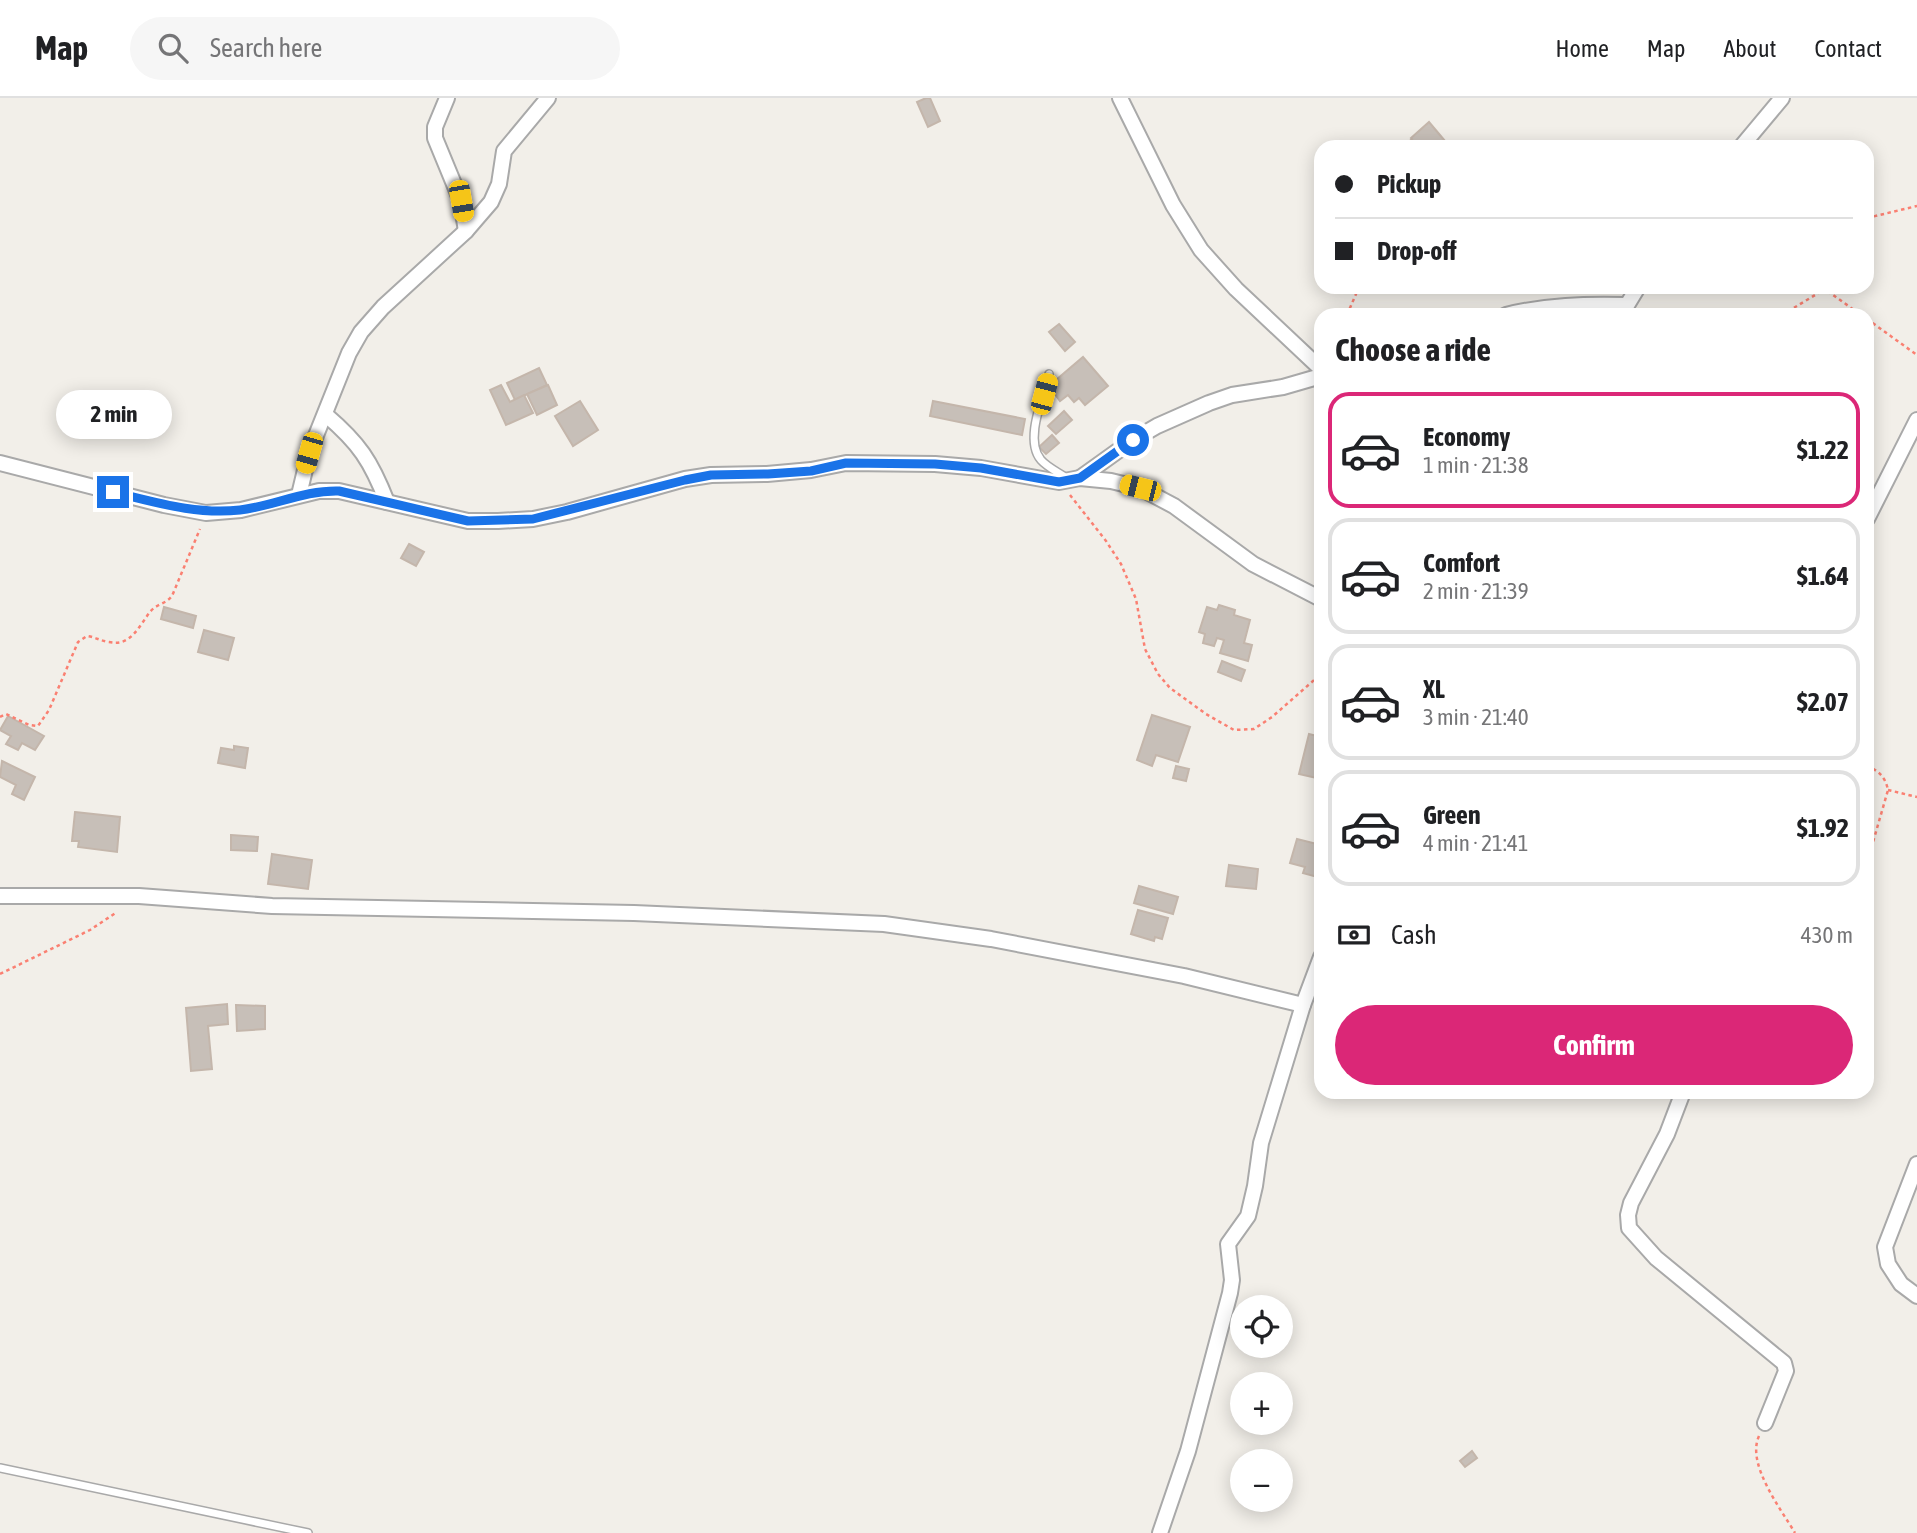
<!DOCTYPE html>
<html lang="en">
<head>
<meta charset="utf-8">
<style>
	:root { --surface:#fff; --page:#f6f6f6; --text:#202124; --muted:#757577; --line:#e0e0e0; --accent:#db2777 }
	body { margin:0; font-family:"Asap Condensed",sans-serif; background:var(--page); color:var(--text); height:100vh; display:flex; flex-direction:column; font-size:26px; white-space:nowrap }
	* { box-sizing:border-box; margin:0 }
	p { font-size:23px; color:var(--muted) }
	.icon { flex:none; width:38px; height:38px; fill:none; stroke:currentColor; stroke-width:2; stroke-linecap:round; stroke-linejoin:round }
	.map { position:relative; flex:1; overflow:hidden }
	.details { position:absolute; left:1314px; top:210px; width:560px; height:791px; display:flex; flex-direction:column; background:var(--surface); border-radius:21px; box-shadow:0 4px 18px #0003 }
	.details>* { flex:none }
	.guide { position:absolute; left:1314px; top:42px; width:560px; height:154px; border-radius:21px; box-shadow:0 4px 18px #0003; display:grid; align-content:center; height:154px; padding:0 21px; background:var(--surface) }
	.tools { position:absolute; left:1230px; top:1197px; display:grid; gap:14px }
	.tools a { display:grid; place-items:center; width:63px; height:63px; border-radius:50%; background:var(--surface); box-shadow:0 4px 18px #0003; font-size:35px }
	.end { position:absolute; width:32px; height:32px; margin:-16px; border:9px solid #1a73e8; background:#fff; box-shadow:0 0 0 4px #fff }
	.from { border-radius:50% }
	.bubble { position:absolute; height:49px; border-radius:24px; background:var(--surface); box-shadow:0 4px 18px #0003; font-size:23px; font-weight:700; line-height:49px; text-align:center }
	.car { position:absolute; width:21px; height:42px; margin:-21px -10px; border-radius:9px; box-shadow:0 0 5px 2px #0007; background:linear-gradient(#f5c518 24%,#345 0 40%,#f5c518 0 76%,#345 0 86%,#f5c518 0) }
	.guide b { display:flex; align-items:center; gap:24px; height:66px; font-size:26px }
	.guide b+b { border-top:2px solid var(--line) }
	.guide i { width:18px; height:18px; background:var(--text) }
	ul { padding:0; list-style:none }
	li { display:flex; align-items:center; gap:21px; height:116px; margin:0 14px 10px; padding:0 7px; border:4px solid var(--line); border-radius:21px }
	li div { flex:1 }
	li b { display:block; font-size:26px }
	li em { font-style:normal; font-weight:700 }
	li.selected { border-color:var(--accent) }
	li>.icon { width:63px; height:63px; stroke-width:1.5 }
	h2 { padding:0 21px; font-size:32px; line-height:84px }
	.pay { display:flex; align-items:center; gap:18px; height:77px; padding:0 21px; font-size:26px }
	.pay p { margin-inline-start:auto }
	.cta { display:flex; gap:14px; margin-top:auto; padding:14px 21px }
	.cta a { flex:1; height:80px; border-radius:42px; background:var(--accent); color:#fff; font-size:28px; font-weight:700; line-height:80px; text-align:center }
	header { display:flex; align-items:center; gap:42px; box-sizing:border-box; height:98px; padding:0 35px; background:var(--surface); border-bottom:2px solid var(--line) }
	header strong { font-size:33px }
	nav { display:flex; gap:38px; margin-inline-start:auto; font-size:24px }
	.search { width:490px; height:63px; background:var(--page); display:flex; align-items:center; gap:18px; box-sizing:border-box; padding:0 24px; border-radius:38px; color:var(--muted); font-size:26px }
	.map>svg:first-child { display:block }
	.building { fill:#c7bfb8; stroke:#c4b6ab; stroke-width:2 }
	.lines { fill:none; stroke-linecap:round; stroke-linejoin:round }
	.lane-casing { stroke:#a9a9a9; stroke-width:10 }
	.street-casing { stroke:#a9a9a9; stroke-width:18 }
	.path { stroke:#fa8072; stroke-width:2.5; stroke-dasharray:3.5 3.5; stroke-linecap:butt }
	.lane { stroke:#fff; stroke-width:7 }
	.street { stroke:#fff; stroke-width:14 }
	.route { stroke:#1a73e8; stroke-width:9 }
</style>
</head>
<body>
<header>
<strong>Map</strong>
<div class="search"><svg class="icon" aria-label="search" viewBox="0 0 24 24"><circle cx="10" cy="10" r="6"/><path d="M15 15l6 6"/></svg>Search here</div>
<nav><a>Home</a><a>Map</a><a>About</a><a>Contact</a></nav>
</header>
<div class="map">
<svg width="1917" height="1435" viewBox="0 0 1917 1435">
	<rect width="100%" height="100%" fill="#f2efe9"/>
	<g class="building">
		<polygon points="926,0 930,0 940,23 928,29 917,4"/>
		<polygon points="1429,24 1445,43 1439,49 1403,49 1412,41 1411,40"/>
		<polygon points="1059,226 1075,244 1065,253 1049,234"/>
		<polygon points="1083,259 1108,288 1085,307 1079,300 1074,304 1068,297 1060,303 1049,288"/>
		<polygon points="539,270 547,287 515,302 507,285"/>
		<polygon points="501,287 510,304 524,297 533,315 506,327 490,292"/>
		<polygon points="548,287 557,307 537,317 527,296"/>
		<polygon points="580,303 598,332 573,348 555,318"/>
		<polygon points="933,303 1025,321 1022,337 930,318"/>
		<polygon points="1064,313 1072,322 1056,336 1048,328"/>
		<polygon points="1052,337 1059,345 1046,356 1039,349"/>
		<polygon points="409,446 424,454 416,468 401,460"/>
		<polygon points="1219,507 1235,512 1234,517 1250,522 1244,545 1252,547 1248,563 1220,555 1224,542 1217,540 1214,548 1203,545 1205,536 1199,534 1207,509 1217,512"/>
		<polygon points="164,509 196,518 193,530 161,521"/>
		<polygon points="204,532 234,540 228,562 198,554"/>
		<polygon points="1222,563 1245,572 1241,583 1218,574"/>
		<polygon points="1152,617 1190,629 1178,664 1156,657 1152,668 1137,662"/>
		<polygon points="8,618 44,638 35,652 22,645 18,652 6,646 11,638 0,632"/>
		<polygon points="1309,636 1321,639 1321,681 1299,676"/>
		<polygon points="234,648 248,650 245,670 218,665 221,650 234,652"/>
		<polygon points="2,663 35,679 24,702 12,696 16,687 0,679"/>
		<polygon points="1176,668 1189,671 1186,683 1173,680"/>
		<polygon points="75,714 120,719 117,754 78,749 79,743 72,743"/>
		<polygon points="231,737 258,739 257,753 231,752"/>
		<polygon points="1297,741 1321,747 1321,780 1303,775 1305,769 1290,765"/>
		<polygon points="272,756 312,762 308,791 268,786"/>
		<polygon points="1229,767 1258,771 1256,791 1226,788"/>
		<polygon points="1139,788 1178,799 1173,816 1134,805"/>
		<polygon points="1138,812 1168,820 1162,841 1155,839 1154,843 1131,836"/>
		<polygon points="227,906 228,926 208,928 212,971 191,973 186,910"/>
		<polygon points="236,907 265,908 265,931 237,933"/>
		<polygon points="1472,1353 1477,1360 1465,1369 1460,1363"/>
	</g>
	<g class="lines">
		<g class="lane-casing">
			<g id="lane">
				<path d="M 1049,276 C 1043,300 1024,342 1041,362 C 1048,370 1060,375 1068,381"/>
				<polyline points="0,1370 308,1435"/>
			</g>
		</g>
		<g class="street-casing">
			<g id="street">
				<polyline points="447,0 435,29 435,40 461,103 466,133"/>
				<polyline points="1120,0 1173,107 1201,152 1236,191 1321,271"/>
				<polyline points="1741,49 1782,0"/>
				<path d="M 1506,217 C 1546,207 1585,206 1626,207"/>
				<polyline points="1621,217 1638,189"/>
				<path d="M 326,317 C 359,345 371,363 387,404"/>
				<polyline points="0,365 164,407 206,415 241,412 319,393 339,393 468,423 498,423 533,421 567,414 685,381 711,377 767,376 811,372 846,365 935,366 981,370 1059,384 1080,380 1111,383 1140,390 1174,408 1253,466 1321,501"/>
				<polyline points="1080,380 1133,342 1157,328 1209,305 1232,297 1283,289 1321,278"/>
				<polyline points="299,397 309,355 349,255 361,234 383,209 466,133 491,104 499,86 504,53 548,0"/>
				<polyline points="1867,421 1917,322"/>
				<polyline points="0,798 139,798 272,808 634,815 884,826 991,841 1184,878 1303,907"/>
				<polyline points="1683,994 1667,1036 1631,1105 1628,1117 1629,1130 1656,1160 1784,1265 1786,1273 1765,1325"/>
				<polyline points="1917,1066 1885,1149 1888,1166 1901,1186 1917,1198"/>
				<polyline points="1160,1435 1188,1353 1230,1195 1232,1182 1228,1146 1248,1118 1255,1088 1261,1045 1303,907 1321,859"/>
			</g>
		</g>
		<g class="path">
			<polyline points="1867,120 1917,108"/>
			<polyline points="1822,189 1861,217"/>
			<polyline points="1347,217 1359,189"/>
			<polyline points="1782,217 1825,191"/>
			<polyline points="1867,221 1917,257"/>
			<polyline points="1070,397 1106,443 1121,466 1136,501 1145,551 1158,576 1170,590 1206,616 1234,632 1254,631 1272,619 1321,576"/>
			<path d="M 0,619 L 6,616 L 29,627 L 38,628 L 49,612 L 78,544 L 87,538 C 95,539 101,543 109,544 C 131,549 139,528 150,514 C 156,506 166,506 172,498 L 200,431"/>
			<path d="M 1867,667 C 1879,674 1885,678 1888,692 L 1867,765"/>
			<polyline points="1888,692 1917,699"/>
			<polyline points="0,876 90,832 117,814"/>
			<path d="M 1759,1338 C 1746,1366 1781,1411 1795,1435"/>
		</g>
		<use href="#lane" class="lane"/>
		<use href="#street" class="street"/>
	</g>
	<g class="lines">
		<path class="route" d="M 113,394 C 155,404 196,417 240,412 C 274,408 304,392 339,393 L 468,423 L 533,421 L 685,382 L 711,377 L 768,376 L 811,373 L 846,365 L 935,366 L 981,370 L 1059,384 L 1080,380 L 1133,342"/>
	</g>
</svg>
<div class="tools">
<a><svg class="icon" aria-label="locate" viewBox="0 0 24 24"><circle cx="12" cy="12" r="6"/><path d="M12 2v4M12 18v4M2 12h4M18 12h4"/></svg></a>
<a>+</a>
<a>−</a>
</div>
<i class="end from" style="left:1133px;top:342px"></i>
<i class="end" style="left:113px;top:394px"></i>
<div class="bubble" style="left:56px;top:292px;width:116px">2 min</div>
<i class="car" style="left:461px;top:103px;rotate:170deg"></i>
<i class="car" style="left:1044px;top:296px;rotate:15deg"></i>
<i class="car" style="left:309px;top:355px;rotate:196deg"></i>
<i class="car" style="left:1140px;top:390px;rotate:284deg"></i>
<div class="guide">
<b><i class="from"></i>Pickup</b>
<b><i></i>Drop-off</b>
</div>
<section class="details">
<h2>Choose a ride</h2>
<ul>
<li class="selected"><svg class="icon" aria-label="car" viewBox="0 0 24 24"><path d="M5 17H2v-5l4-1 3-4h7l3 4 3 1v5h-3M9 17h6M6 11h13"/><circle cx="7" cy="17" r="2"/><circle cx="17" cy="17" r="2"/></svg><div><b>Economy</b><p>1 min · 21:38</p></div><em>$1.22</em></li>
<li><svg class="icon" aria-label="car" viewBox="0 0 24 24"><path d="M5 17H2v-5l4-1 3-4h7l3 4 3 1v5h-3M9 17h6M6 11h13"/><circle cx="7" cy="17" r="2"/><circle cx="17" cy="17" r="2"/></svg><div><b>Comfort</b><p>2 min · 21:39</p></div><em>$1.64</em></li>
<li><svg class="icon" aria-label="car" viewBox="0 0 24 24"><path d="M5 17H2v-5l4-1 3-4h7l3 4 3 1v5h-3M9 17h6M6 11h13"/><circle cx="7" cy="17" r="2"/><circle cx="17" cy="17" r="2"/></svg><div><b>XL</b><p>3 min · 21:40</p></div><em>$2.07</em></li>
<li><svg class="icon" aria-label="car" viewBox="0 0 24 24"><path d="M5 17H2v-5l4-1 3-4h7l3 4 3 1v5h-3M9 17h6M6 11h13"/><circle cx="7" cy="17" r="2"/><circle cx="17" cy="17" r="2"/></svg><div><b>Green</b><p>4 min · 21:41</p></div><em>$1.92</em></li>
</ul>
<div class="pay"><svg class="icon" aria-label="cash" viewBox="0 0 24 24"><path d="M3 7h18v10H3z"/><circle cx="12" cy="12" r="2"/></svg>Cash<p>430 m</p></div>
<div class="cta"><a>Confirm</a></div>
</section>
</div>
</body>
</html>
